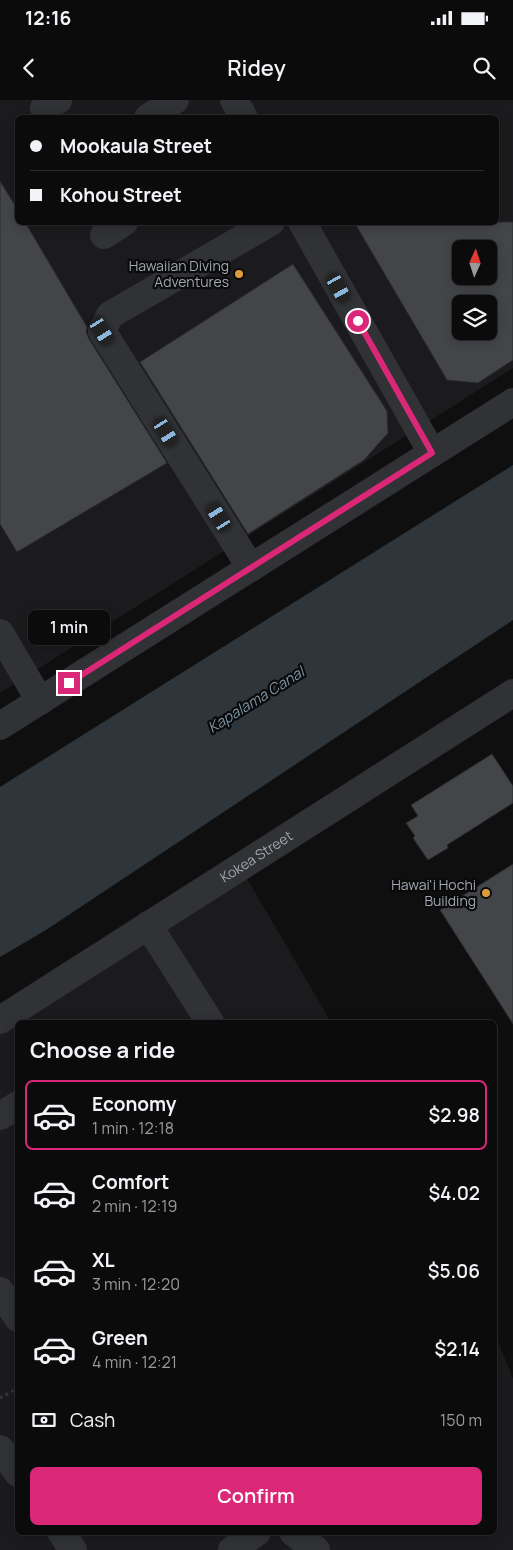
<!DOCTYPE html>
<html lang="en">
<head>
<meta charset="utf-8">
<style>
	:root { --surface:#0b0b0c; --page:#141415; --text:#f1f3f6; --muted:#9a9b9d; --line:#2b2b2d; --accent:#db2777 }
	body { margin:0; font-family:Manrope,sans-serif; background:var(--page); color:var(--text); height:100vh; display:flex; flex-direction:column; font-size:19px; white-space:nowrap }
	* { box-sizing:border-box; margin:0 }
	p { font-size:16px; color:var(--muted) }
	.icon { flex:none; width:28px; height:28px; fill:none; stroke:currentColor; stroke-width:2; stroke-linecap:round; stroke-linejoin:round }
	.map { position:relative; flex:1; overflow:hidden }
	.sheet { position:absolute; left:15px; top:920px; width:482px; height:515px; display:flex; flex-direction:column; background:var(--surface); border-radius:8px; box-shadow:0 2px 12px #0003,0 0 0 1px var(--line) }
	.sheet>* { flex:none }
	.guide { position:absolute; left:15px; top:15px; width:484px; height:110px; border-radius:8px; box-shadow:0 2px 12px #0003,0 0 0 1px var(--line); display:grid; align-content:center; height:110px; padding:0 15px; background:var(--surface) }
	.needle { width:32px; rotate:3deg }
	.controls { position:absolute; left:452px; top:140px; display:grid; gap:10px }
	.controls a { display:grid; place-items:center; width:45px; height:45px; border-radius:8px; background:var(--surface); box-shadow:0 2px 12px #0003,0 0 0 1px var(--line); font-size:25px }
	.end { position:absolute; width:22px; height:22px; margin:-11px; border:6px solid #db2777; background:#fff; box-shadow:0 0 0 2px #fff }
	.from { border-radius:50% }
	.bubble { position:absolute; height:35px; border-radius:8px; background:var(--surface); box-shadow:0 2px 12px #0003,0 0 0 1px var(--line); font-size:16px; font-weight:600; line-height:35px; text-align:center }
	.car { position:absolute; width:15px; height:30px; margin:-15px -8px; border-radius:6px; box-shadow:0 0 4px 1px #0007; background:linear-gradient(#222 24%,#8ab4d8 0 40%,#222 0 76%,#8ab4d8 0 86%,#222 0) }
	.guide b { display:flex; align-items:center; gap:18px; height:48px; font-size:19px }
	.guide b+b { border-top:1px solid var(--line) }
	.guide i { width:12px; height:12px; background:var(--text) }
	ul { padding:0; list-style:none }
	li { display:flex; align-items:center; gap:15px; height:70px; margin:0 10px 8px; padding:0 5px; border:2px solid transparent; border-radius:8px }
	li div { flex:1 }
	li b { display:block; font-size:19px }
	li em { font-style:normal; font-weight:600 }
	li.current { border-color:var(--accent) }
	li>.icon { width:45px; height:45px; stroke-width:1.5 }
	h2 { padding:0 15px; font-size:22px; line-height:60px }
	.pay { display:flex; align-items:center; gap:12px; height:55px; padding:0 15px; font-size:19px }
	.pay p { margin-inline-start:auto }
	.cta { display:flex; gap:10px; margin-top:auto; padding:10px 15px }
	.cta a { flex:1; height:58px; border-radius:8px; background:var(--accent); color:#fff; font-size:20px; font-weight:600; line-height:58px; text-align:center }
	.status { display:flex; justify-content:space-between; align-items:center; height:35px; padding:0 25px; background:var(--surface); direction:ltr }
	.status svg { height:14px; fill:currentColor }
	header { display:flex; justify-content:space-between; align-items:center; height:65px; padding:0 15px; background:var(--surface); font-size:22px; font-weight:600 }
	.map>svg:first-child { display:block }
	.built { fill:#1b1b1d; fill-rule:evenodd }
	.water { fill:#2e363b }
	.building { fill:#434548; stroke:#292a2c; fill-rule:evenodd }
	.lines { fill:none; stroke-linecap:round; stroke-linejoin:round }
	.path { stroke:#37383c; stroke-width:3; stroke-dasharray:2.5 4; stroke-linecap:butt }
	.minor { stroke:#313235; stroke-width:28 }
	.route { stroke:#db2777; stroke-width:6 }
	.poi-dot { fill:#de9c3a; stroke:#0a0a0b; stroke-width:2 }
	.labels { text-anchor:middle; stroke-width:4.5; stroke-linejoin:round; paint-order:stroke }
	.poi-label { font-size:14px; fill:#a2a7b0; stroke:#0a0a0b; text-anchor:end }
	.street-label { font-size:14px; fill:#a2a7b0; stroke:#0a0a0b }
	.water-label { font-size:15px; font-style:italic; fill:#7b96a8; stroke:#0a0a0b }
</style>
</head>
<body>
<div class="status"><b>12:16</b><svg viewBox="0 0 49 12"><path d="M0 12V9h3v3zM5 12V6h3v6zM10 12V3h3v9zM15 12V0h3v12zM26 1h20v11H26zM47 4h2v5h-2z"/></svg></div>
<header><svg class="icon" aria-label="back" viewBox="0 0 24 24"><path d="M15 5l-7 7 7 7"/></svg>Ridey<svg class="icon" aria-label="search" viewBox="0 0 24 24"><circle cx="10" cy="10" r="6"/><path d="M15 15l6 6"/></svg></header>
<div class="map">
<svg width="513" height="1450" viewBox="0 0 513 1450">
	<rect width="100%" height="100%" fill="#0f0f10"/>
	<g class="built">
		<path d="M 0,0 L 513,0 L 513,268 L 0,593 ZM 18,18 L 496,18 L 496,122 L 18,122 ZM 461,149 L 489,149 L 489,176 L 461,176 ZM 461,204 L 489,204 L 489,231 L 461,231 Z"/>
		<polygon points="242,770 331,922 18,922 18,1432 495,1432 495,1233 513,1279 513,1450 0,1450 0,931"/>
	</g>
	<polygon class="water" points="513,365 513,520 46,830 0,857 0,687"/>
	<g class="building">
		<polygon points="0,81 18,110 18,122 25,122 87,227 86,232 89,239 167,363 17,452 0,424"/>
		<path d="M 354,122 L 513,122 L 513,260 L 478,283 L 447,280 ZM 461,149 L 489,149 L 489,176 L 461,176 ZM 461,204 L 489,204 L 489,231 L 461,231 Z"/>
		<polygon points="293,164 387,311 388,333 364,360 248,434 140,262"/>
		<polygon points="492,654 513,686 513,703 447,745 448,748 428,760 413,738 415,736 406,723 418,716 411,705"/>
		<polygon points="513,764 513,924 440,810"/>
	</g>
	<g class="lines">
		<polyline class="path" points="0,1298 18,1288"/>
		<g class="minor">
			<polyline points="234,0 244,18"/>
			<polyline points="44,8 58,0"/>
			<polyline points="148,18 175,0"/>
			<polyline points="302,122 432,353"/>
			<polyline points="104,135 124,122"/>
			<polyline points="251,468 102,231 110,215 271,122"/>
			<polyline points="0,533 40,601"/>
			<polyline points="0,626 513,302"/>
			<polyline points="148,825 210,922"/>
			<path id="s1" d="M 0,920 L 513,593"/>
			<polyline points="0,1016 18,1005"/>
			<polyline points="0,1191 18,1218"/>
			<polyline points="0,1349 18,1373"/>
			<polyline points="61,1432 73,1450"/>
			<polyline points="293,1432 316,1450"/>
			<polyline points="232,1450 257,1432"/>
		</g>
	</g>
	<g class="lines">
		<polyline class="route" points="69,583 432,353 358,221"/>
	</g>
	<g class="poi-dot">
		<circle cx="239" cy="174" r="5"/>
		<circle cx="486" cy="793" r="5"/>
	</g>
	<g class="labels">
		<g class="poi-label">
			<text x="229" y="171">Hawaiian Diving<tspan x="229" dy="16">Adventures</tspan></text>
			<text x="476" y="790">Hawai'i Hochi<tspan x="476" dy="16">Building</tspan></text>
		</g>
		<g class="street-label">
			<text dy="5" stroke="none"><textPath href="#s1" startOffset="304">Kokea Street</textPath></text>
		</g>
		<g class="water-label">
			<text transform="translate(256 600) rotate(-32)" y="5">Kapalama Canal</text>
		</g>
	</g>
</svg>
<div class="controls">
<a><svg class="needle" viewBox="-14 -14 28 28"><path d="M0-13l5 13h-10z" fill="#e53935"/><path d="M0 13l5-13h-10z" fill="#9a9b9d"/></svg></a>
<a><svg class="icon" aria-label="layers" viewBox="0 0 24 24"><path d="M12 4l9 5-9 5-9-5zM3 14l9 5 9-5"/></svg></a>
</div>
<i class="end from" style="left:358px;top:221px"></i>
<i class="end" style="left:69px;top:583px"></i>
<div class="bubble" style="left:28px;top:510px;width:82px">1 min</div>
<i class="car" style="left:339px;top:188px;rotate:151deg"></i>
<i class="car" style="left:102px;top:231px;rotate:148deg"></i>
<i class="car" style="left:166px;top:332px;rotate:148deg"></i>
<i class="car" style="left:219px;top:417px;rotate:328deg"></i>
<div class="guide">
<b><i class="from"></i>Mookaula Street</b>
<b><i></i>Kohou Street</b>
</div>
<section class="sheet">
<h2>Choose a ride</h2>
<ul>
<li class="current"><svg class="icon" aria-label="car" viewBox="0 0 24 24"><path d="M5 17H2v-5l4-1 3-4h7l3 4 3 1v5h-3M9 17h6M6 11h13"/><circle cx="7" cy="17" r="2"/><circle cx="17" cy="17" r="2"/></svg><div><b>Economy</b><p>1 min · 12:18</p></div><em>$2.98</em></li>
<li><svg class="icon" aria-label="car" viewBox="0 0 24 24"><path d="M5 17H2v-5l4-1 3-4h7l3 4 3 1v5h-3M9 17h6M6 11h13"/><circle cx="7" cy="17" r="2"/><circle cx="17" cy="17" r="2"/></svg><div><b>Comfort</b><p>2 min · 12:19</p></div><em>$4.02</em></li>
<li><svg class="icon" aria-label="car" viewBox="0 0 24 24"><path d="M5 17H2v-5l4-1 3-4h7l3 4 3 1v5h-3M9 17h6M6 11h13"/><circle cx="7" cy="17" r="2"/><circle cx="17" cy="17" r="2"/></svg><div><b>XL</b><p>3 min · 12:20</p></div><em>$5.06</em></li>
<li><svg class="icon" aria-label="car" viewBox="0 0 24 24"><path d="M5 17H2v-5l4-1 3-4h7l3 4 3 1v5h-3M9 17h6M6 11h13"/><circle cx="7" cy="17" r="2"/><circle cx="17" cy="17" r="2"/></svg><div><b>Green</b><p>4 min · 12:21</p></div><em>$2.14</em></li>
</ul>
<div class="pay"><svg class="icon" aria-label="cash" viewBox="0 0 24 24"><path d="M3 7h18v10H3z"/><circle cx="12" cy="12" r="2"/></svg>Cash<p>150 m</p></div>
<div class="cta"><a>Confirm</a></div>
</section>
</div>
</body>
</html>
